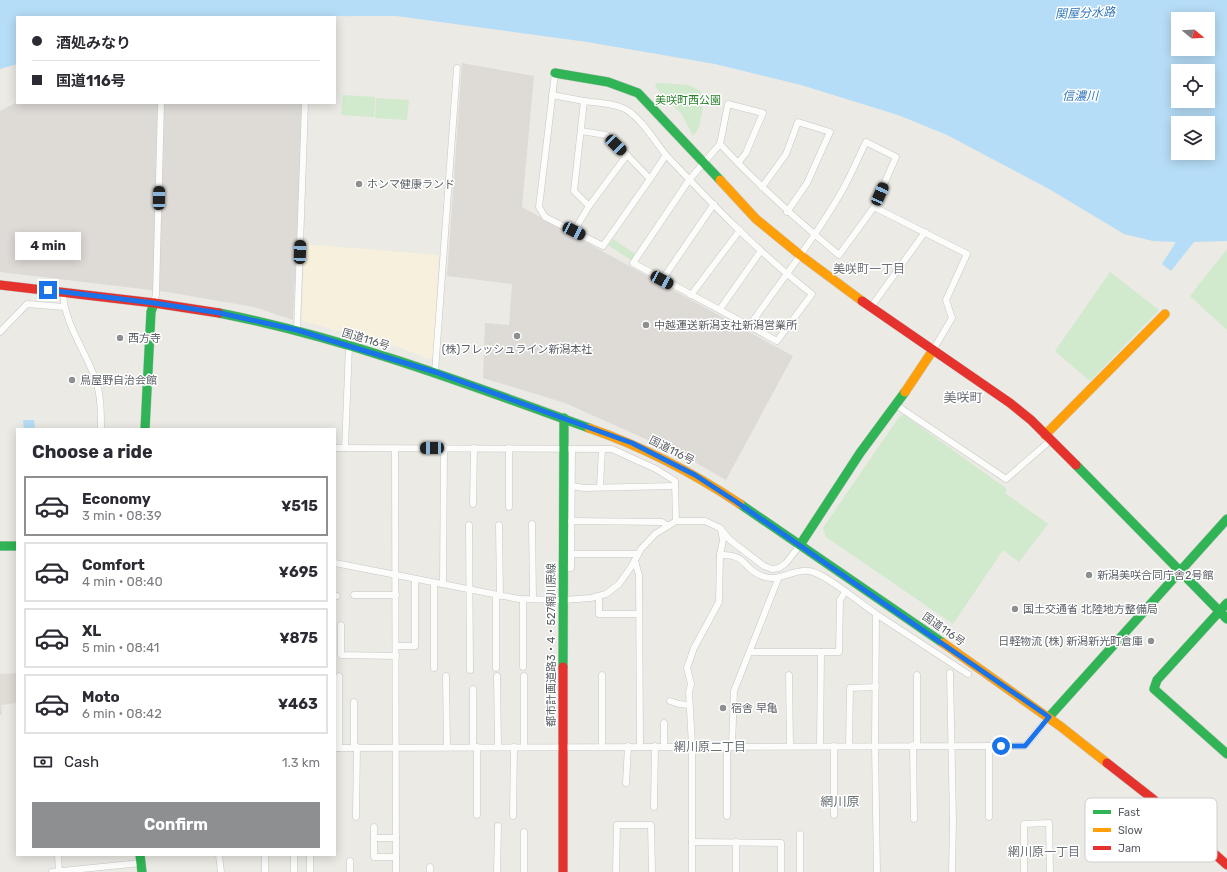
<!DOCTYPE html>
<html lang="en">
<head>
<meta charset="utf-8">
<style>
	:root { --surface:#fff; --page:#f2f2f3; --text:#2b2b33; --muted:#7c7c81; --line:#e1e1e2; --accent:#8d8f91 }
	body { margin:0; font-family:Rubik,"Noto Sans JP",sans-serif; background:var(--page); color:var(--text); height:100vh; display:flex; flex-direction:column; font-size:15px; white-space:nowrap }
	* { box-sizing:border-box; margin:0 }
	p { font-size:13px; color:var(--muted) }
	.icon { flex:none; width:22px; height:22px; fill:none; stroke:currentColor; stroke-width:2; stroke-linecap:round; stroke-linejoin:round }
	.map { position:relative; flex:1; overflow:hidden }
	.details { position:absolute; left:16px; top:428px; width:320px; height:428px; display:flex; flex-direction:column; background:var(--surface); border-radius:0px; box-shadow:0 2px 10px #0003 }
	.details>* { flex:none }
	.banner { position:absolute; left:16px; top:16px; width:320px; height:88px; border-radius:0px; box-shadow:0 2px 10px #0003; display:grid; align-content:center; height:88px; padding:0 16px; background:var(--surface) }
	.needle { width:26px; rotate:108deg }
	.controls { position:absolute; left:1171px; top:12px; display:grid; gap:8px }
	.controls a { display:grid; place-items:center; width:44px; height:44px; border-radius:0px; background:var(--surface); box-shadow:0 2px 10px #0003; font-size:20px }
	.end { position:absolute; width:18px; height:18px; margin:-9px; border:5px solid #1a73e8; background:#fff; box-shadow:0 0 0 2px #fff }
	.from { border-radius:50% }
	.bubble { position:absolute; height:28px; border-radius:0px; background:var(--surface); box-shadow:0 2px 10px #0003; font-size:13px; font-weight:700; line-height:28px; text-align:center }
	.car { position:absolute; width:12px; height:24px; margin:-12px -6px; border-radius:5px; box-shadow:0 0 3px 1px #0007; background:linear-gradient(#222 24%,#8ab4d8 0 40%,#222 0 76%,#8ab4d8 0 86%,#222 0) }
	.banner b { display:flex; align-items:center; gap:14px; height:38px; font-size:15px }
	.banner b+b { border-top:1px solid var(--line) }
	.banner i { width:10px; height:10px; background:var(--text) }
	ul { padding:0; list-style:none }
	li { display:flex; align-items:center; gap:12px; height:60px; margin:0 8px 6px; padding:0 8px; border:2px solid var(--line); border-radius:0px }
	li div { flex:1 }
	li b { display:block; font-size:15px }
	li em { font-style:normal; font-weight:700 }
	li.current { border-color:var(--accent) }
	li>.icon { width:36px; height:36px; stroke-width:1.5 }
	h2 { padding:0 16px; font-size:18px; line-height:48px }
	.pay { display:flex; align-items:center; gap:10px; height:44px; padding:0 16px; font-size:15px }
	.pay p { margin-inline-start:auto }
	.cta { display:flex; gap:8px; margin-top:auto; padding:8px 16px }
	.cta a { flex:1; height:46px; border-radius:0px; background:var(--accent); color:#fff; font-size:16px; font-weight:700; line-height:46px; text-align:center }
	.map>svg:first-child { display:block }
	.commercial { fill:#f6f0dc }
	.industrial { fill:#dedbd7 }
	.education { fill:#dedcd4 }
	.green { fill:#d1e9cd }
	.water { fill:#b6ddf7; fill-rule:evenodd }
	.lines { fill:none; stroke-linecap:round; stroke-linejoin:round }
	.street-casing { stroke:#c7c7c6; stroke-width:7 }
	.fast-casing { stroke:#c7c8c6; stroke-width:10 }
	.slow-casing { stroke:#c7c8c6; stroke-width:10 }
	.jam-casing { stroke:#c7c8c6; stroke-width:10 }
	.street { stroke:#fcfcfb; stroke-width:6 }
	.fast { stroke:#30b455; stroke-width:9 }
	.slow { stroke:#ff9f0a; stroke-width:9 }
	.jam { stroke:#e5322d; stroke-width:9 }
	.route { stroke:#1a73e8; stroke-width:5 }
	.poi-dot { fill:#8d8f91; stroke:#fff; stroke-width:1.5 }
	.labels { text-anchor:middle; stroke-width:3; stroke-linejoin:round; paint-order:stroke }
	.park-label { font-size:11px; fill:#2b822e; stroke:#fff }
	.poi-label { font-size:11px; fill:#5a5e64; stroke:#fff; text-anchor:start }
	.street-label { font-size:11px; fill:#5a5e64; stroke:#fff }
	.water-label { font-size:12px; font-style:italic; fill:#3478ba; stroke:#fff }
	.neighbourhood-label { font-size:12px; fill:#6a7076; stroke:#fff }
	.quarter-label { font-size:13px; fill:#6a7076; stroke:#fff }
	.key { fill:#fff; stroke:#cecfd0; stroke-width:1 }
	.key-label { font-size:11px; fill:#5a5e64 }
</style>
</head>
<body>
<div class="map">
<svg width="1227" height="872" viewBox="0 0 1227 872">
	<rect width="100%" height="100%" fill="#ebeae4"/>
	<polygon class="commercial" points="304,244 439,255 433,358 429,359 401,348 302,321"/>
	<g class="industrial">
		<polygon points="462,63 534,76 522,207 793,356 726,480 686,457 565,403 483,378 485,323 509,325 512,284 447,276"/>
		<polygon points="17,102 303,103 293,320 254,307 167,292 0,272 0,111"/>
	</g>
	<polygon class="education" points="17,673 17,703 1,705 2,715 0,715 0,674"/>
	<g class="green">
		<path d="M 659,83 L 688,85 L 701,91 C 705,101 702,128 693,136 L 681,113 L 663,97 L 655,86 L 656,84 Z"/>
		<polygon points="343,95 375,97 374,117 341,115"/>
		<polygon points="376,98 409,100 407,120 375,118"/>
		<polygon points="613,239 635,254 631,260 608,245"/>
		<polygon points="1227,249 1227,330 1190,296"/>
		<polygon points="1110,272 1159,310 1090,381 1055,351"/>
		<polygon points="904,415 1007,489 1005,493 1048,524 1019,562 1003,550 953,624 826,537 823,528 899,417"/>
	</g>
	<g class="water">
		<path d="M 0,0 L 1227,0 L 1227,241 L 1194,242 L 1171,271 L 1162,264 L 1176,242 L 1153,241 L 1124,234 L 1049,189 L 947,135 L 898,115 L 801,85 L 715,64 L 587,42 L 396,16 L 17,17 L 17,64 L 0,69 ZM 1178,19 L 1208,19 L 1208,49 L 1178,49 ZM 1178,71 L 1208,71 L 1208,101 L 1178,101 ZM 1178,123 L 1208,123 L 1208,153 L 1178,153 Z"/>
		<polygon points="23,420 34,420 35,429 24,429"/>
	</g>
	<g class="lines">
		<g class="street-casing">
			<g id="street">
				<polyline points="555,73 539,207 545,217 603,246 650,179"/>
				<polyline points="552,95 584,101 574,191 589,206 574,231"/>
				<path d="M 584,101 C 597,103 615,103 627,110 C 643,121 654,140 666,155 L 650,179 L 627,155"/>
				<polyline points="581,131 606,135 627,155 589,206"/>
				<path d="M 720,144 C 757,184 797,220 839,255 L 874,207 L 896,157 L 866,142 C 858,158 851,175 842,191 C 815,238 781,281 750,325"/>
				<path d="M 666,155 C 712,204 759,253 812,294 L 777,341 L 633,263 L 689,180 L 720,144 L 728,104 L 763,113 L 746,153 L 738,163"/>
				<polyline points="762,187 786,154 798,122 830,132 807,183 787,212"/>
				<polyline points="874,207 967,254 946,300 952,318 933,350"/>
				<polyline points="662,280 714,204"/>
				<path d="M 63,292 C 64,324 86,351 96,381 C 101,396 101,413 101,429"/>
				<polyline points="691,295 740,230"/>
				<polyline points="154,303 156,294 161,103"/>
				<polyline points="871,307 925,232"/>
				<polyline points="720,309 760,252"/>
				<polyline points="297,330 305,103"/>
				<polyline points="0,332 27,304 64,307"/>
				<polyline points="435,372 457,68"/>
				<polyline points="896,405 1006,479 1051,440"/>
				<polyline points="335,448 612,449 656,469 675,481 676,521"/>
				<polyline points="345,448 349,346"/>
				<polyline points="509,448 509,507"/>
				<polyline points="395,449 396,872"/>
				<polyline points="572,486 584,488 675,486"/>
				<polyline points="600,486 602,449"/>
				<polyline points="473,504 474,448"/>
				<polyline points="571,521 662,522 668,526"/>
				<polyline points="532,524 533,599"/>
				<polyline points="469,525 470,670"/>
				<polyline points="499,525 500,596"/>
				<polyline points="571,554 638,554"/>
				<path d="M 720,555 C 748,554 742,569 762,576 C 779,583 792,569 809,571 C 823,572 862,604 876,614 L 875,745 L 877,872"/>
				<polyline points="635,561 639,575 640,746"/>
				<polyline points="335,563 519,599 563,600 591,598 606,594 619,584 631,567 641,549 655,534 676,521 705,521 720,528 730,540 764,566 772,569 779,568 786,563 800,545"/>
				<polyline points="563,568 571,568 572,449"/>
				<polyline points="443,584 444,447"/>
				<polyline points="354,595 396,595"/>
				<polyline points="496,595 496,668"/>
				<polyline points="335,596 337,596"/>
				<polyline points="599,596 599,614 638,614"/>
				<polyline points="523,599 523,667"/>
				<polyline points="876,614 968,674"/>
				<polyline points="341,625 341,655 396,656"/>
				<polyline points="396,646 415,646 415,579"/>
				<polyline points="750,652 839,652 840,600 845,592"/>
				<polyline points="434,668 434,583"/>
				<polyline points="950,673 953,821 952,872"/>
				<polyline points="789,675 790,746"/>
				<polyline points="339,676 339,748"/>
				<polyline points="446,676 447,747"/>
				<polyline points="497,676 498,747"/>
				<polyline points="524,676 524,747"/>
				<polyline points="670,701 679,704 689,705"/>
				<polyline points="913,745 914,819"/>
				<polyline points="917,745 917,675"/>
				<polyline points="602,746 602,675"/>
				<polyline points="664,746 664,723"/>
				<polyline points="732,746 734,691 778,579"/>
				<polyline points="820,746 821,652"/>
				<polyline points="849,746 850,688 876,687"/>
				<polyline points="989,746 989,817"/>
				<polyline points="473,747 473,689"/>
				<polyline points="477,747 477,815"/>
				<polyline points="335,748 1025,746 1049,717"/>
				<polyline points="354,748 354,702"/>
				<polyline points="626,783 628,746"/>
				<polyline points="654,807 655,746"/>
				<polyline points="834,815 834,746"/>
				<polyline points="513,816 514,747"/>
				<polyline points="727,816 727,746"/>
				<polyline points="356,817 357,747"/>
				<polyline points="374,827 374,838"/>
				<polyline points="396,838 374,838 374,857 396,857"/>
				<polyline points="692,842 781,843 781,872"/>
				<polyline points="58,855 59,872"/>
				<polyline points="219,855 221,872"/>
				<polyline points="294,855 294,872"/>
				<polyline points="52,872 141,863"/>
				<polyline points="265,872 265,855"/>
				<polyline points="310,872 310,855"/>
				<polyline points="350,872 350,861"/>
				<polyline points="430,872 430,867"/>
				<polyline points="497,872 498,826"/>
				<polyline points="524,872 524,832"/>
				<polyline points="616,872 617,825 651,825 652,872"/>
				<polyline points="692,872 692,746 689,692 691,684 687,668 694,648 719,602 720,555 723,540 721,529"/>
				<polyline points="736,872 736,842"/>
				<polyline points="800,872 800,834"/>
				<polyline points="1024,872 1024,824 1049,823 1050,872"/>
			</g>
		</g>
		<g class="fast-casing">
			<g id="fast">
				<polyline points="555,73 608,82 638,93 720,180"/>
				<path d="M 219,313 C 346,338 468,384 589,428"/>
				<polyline points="145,429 151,312 154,303"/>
				<polyline points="1076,465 1227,619"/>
				<polyline points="740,504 943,643"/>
				<polyline points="800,545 860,453 905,392"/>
				<polyline points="0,546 17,546"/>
				<polyline points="1227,603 1157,680 1154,689 1227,754"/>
				<polyline points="563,667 564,418"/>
				<polyline points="1049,717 1227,519"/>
				<polyline points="140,855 142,872"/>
			</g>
		</g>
		<g class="slow-casing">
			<g id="slow">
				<polyline points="720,180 756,219 800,255 862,301"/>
				<polyline points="905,392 933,350"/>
				<path d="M 589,428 C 644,447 692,472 740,504"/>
				<polyline points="1045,435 1165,314"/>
				<polyline points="943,643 1060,726 1107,763"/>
			</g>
		</g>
		<g class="jam-casing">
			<g id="jam">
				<polyline points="0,285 154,303 219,313"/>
				<polyline points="862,301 1010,403 1031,420 1076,465"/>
				<polyline points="1107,763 1153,799 1227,865"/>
				<polyline points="563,872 563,667"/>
			</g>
		</g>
		<use href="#street" class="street"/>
		<use href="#fast" class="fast"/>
		<use href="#slow" class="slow"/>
		<use href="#jam" class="jam"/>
	</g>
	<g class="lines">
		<polyline class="route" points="48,290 154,303 220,313 297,330 349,346 435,372 632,443 695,475 735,501 1049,717 1025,746 1001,746"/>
	</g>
	<g class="poi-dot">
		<circle cx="359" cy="184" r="4"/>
		<circle cx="646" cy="325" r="4"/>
		<circle cx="517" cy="336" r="4"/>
		<circle cx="120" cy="338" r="4"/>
		<circle cx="72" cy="380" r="4"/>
		<circle cx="1089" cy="575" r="4"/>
		<circle cx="1015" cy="609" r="4"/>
		<circle cx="1151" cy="641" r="4"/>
		<circle cx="723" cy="708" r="4"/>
	</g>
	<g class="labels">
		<g class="park-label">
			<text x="688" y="104">美咲町西公園</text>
		</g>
		<g class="poi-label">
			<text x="367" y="188">ホンマ健康ランド</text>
			<text x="654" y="329">中越運送新潟支社新潟営業所</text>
			<text x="128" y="342">西方寺</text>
			<text x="517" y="353" text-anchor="middle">(株)フレッシュライン新潟本社</text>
			<text x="80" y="384">鳥屋野自治会館</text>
			<text x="1097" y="579">新潟美咲合同庁舎2号館</text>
			<text x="1023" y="613">国土交通省 北陸地方整備局</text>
			<text x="1143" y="645" text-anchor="end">日軽物流 (株) 新潟新光町倉庫</text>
			<text x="731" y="712">宿舎 早亀</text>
		</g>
		<g class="street-label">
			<text transform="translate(366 339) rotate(17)" y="4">国道116号</text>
			<text transform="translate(672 450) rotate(27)" y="4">国道116号</text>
			<text transform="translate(944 629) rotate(35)" y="4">国道116号</text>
			<text transform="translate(551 645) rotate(-90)" y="4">都市計画道路3・4・527網川原線</text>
		</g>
		<g class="water-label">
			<text transform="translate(1085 13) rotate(-2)" y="4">関屋分水路</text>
			<text x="1080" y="100">信濃川</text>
		</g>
		<g class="neighbourhood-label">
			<text x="869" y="273">美咲町一丁目</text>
			<text x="710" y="751">網川原二丁目</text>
			<text x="1044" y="856">網川原一丁目</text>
		</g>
		<g class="quarter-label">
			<text x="963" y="402">美咲町</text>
			<text x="840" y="806">網川原</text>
		</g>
	</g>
	<rect x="1085" y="798" width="132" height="64" rx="6" class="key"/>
	<rect x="1093" y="810" width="18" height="4" fill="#30b455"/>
	<rect x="1093" y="828" width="18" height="4" fill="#ff9f0a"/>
	<rect x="1093" y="846" width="18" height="4" fill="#e5322d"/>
	<g class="key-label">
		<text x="1118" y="816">Fast</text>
		<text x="1118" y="834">Slow</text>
		<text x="1118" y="852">Jam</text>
	</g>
</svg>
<div class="controls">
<a><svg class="needle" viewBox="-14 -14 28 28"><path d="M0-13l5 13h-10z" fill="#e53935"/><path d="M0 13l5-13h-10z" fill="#7c7c81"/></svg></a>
<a><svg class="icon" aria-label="locate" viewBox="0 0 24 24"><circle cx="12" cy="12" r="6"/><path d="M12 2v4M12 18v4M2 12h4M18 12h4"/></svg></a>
<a><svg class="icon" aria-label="layers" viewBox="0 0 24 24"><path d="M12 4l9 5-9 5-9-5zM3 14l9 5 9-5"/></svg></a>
</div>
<i class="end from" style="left:1001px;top:746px"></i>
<i class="end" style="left:48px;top:290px"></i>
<div class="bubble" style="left:15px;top:232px;width:66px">4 min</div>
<i class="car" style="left:616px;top:145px;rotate:134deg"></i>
<i class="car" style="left:880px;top:194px;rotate:24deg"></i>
<i class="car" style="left:159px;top:198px;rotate:1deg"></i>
<i class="car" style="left:574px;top:231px;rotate:117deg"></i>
<i class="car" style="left:300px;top:252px;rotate:2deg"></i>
<i class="car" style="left:662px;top:280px;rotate:118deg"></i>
<i class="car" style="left:432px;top:448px;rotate:269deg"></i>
<div class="banner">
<b><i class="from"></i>酒処みなり</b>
<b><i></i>国道116号</b>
</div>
<section class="details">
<h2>Choose a ride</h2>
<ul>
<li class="current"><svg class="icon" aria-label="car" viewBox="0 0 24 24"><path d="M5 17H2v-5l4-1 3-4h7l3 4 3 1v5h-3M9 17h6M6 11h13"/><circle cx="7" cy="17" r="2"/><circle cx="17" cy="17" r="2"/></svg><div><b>Economy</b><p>3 min · 08:39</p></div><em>¥515</em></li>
<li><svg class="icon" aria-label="car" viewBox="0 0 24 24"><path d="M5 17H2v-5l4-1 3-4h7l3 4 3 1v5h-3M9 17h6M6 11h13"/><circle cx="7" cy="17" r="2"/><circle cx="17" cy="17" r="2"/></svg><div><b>Comfort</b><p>4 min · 08:40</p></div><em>¥695</em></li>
<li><svg class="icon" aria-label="car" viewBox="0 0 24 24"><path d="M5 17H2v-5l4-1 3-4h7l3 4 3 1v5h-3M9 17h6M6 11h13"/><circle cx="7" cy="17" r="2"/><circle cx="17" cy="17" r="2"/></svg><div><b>XL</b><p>5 min · 08:41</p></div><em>¥875</em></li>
<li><svg class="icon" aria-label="car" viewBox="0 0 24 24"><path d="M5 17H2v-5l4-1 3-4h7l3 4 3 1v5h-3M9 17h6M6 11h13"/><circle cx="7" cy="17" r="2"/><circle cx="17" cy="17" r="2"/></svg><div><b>Moto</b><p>6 min · 08:42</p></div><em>¥463</em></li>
</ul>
<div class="pay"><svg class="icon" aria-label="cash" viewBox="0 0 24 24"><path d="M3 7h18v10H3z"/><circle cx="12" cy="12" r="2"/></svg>Cash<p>1.3 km</p></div>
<div class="cta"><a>Confirm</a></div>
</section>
</div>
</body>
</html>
